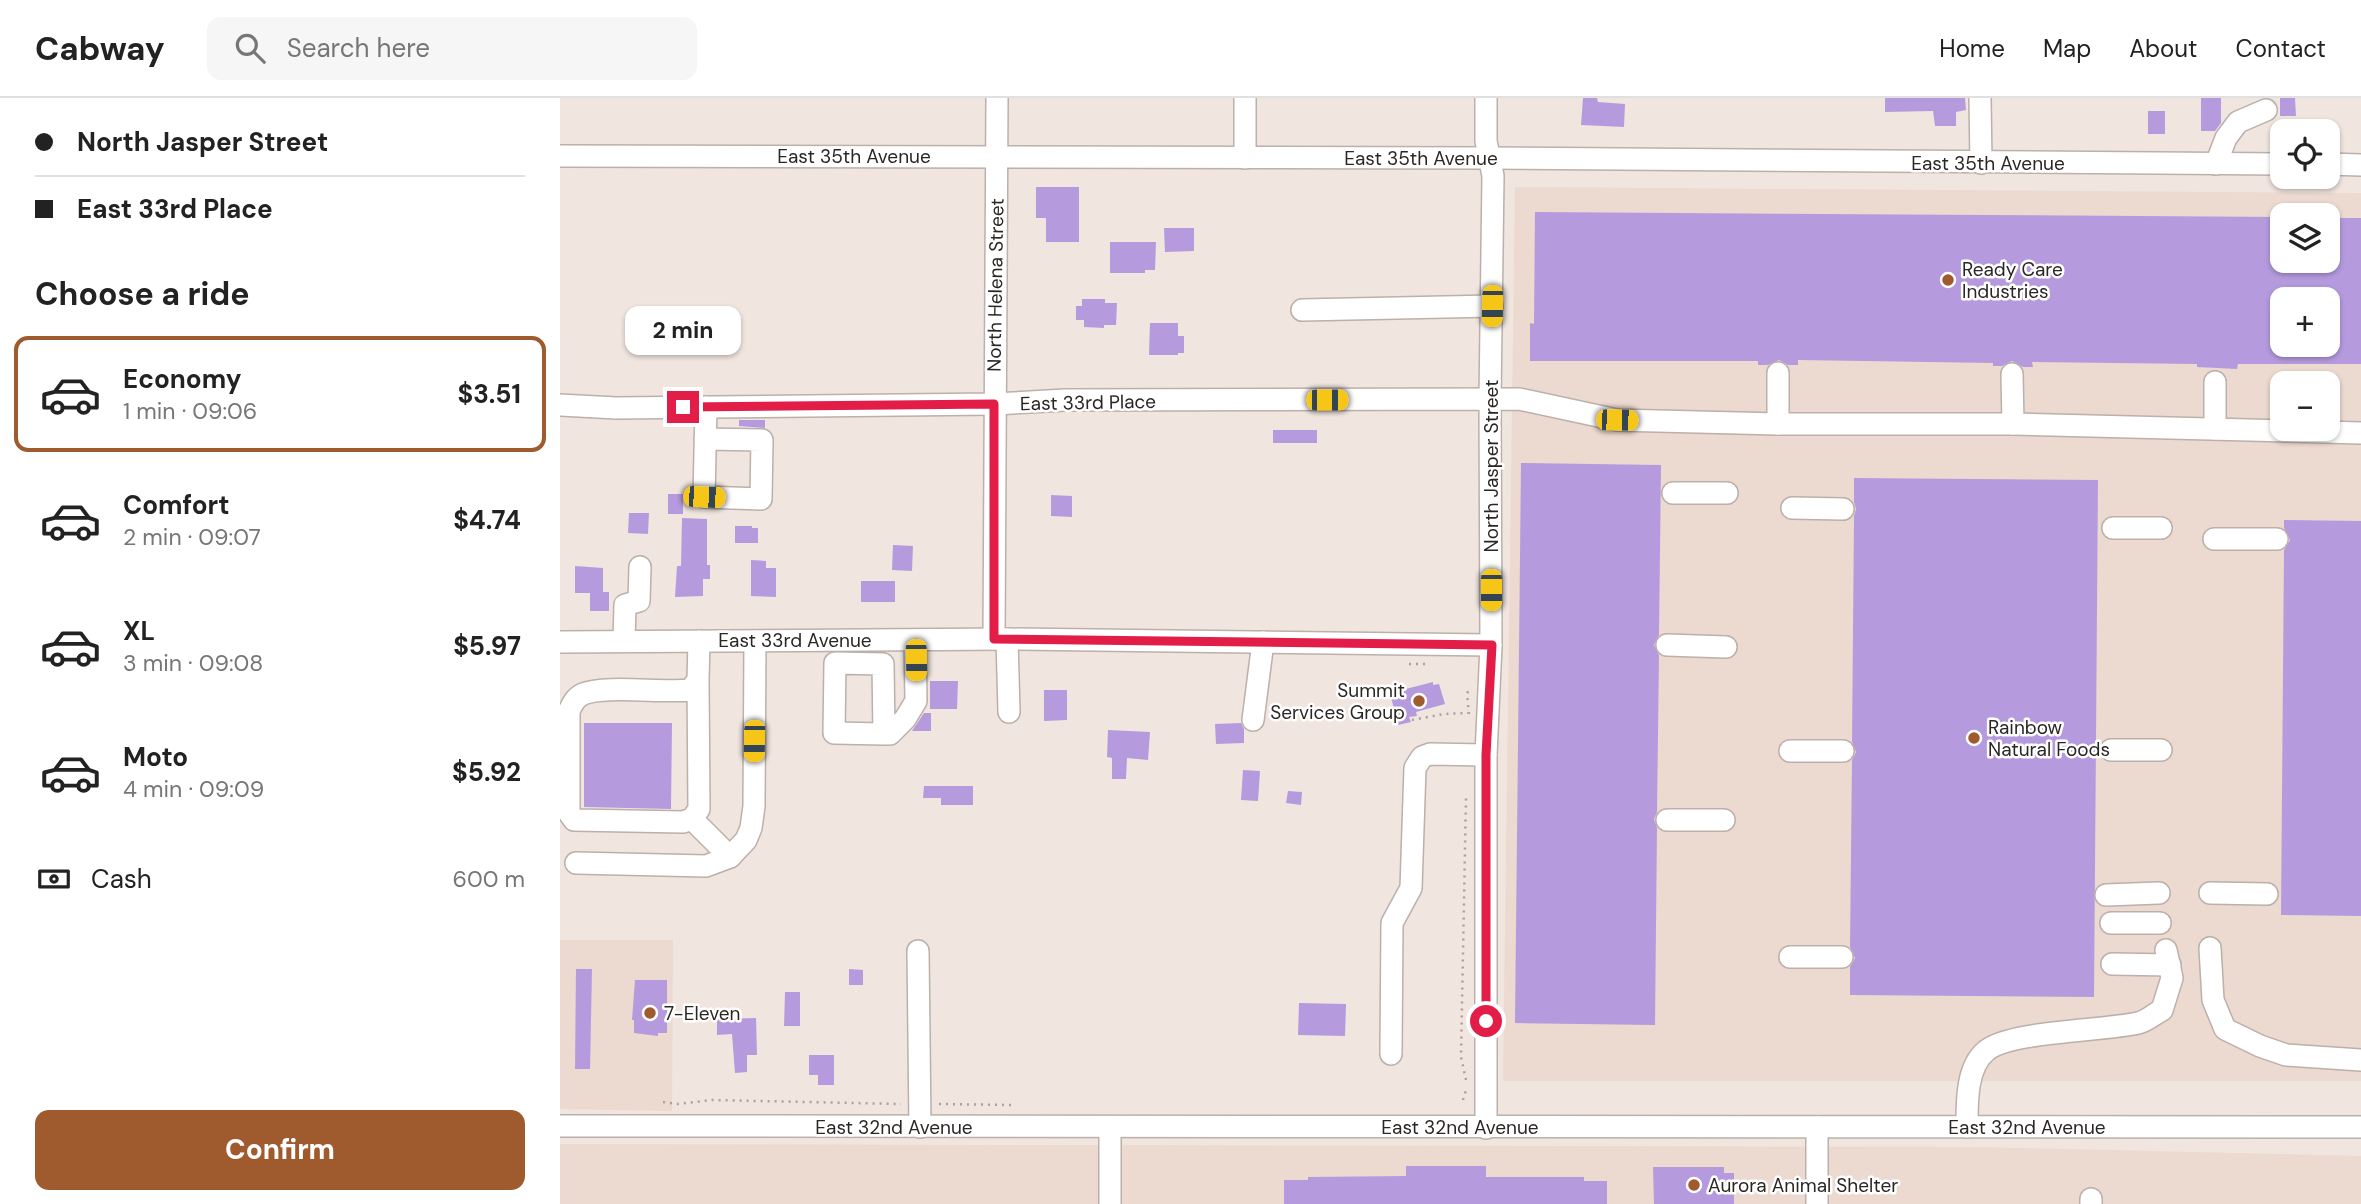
<!DOCTYPE html>
<html lang="en">
<head>
<meta charset="utf-8">
<style>
	:root { --surface:#fff; --page:#f6f6f6; --text:#222; --muted:#767676; --line:#e0e0e0; --accent:#9f5a2d }
	body { margin:0; font-family:"DM Sans",sans-serif; background:var(--page); color:var(--text); height:100vh; display:flex; flex-direction:column; font-size:26px; white-space:nowrap }
	* { box-sizing:border-box; margin:0 }
	p { font-size:23px; color:var(--muted) }
	.icon { flex:none; width:38px; height:38px; fill:none; stroke:currentColor; stroke-width:2; stroke-linecap:round; stroke-linejoin:round }
	.map { position:relative; flex:1; overflow:hidden }
	.sheet { display:flex; flex-direction:column; background:var(--surface); width:560px }
	.sheet>* { flex:none }
	.hud { display:grid; align-content:center; height:154px; padding:0 35px; background:var(--surface) }
	.tools { position:absolute; left:1710px; top:21px; display:grid; gap:14px }
	.tools a { display:grid; place-items:center; width:70px; height:70px; border-radius:14px; background:var(--surface); box-shadow:0 2px 5px #0004; font-size:35px }
	.end { position:absolute; width:32px; height:32px; margin:-16px; border:9px solid #e11d48; background:#fff; box-shadow:0 0 0 4px #fff }
	.from { border-radius:50% }
	.bubble { position:absolute; height:49px; border-radius:14px; background:var(--surface); box-shadow:0 2px 5px #0004; font-size:23px; font-weight:700; line-height:49px; text-align:center }
	.car { position:absolute; width:21px; height:42px; margin:-21px -10px; border-radius:9px; box-shadow:0 0 5px 2px #0007; background:linear-gradient(#f5c518 24%,#345 0 40%,#f5c518 0 76%,#345 0 86%,#f5c518 0) }
	.hud b { display:flex; align-items:center; gap:24px; height:66px; font-size:26px }
	.hud b+b { border-top:2px solid var(--line) }
	.hud i { width:18px; height:18px; background:var(--text) }
	ul { padding:0; list-style:none }
	li { display:flex; align-items:center; gap:21px; height:116px; margin:0 14px 10px; padding:0 21px; border:4px solid transparent; border-radius:14px }
	li div { flex:1 }
	li b { display:block; font-size:26px }
	li em { font-style:normal; font-weight:700 }
	li.current { border-color:var(--accent) }
	li>.icon { width:63px; height:63px; stroke-width:1.5 }
	h2 { padding:0 35px; font-size:32px; line-height:84px }
	.pay { display:flex; align-items:center; gap:18px; height:77px; padding:0 35px; font-size:26px }
	.pay p { margin-inline-start:auto }
	.cta { display:flex; gap:14px; margin-top:auto; padding:14px 35px }
	.cta a { flex:1; height:80px; border-radius:14px; background:var(--accent); color:#fff; font-size:28px; font-weight:700; line-height:80px; text-align:center }
	header { display:flex; align-items:center; gap:42px; box-sizing:border-box; height:98px; padding:0 35px; background:var(--surface); border-bottom:2px solid var(--line) }
	header strong { font-size:33px }
	nav { display:flex; gap:38px; margin-inline-start:auto; font-size:24px }
	.search { width:490px; height:63px; background:var(--page); display:flex; align-items:center; gap:18px; box-sizing:border-box; padding:0 24px; border-radius:14px; color:var(--muted); font-size:26px }
	main { display:flex; flex:1; min-height:0 }
	.map>svg:first-child { display:block }
	.built { fill:#ecd9cf; fill-rule:evenodd }
	.building { fill:#b59bde; fill-rule:evenodd }
	.lines { fill:none; stroke-linecap:round; stroke-linejoin:round }
	.minor-casing { stroke:#bbb0aa; stroke-width:24 }
	.path { stroke:#aaa29d; stroke-width:2.5; stroke-dasharray:2 5; stroke-linecap:butt }
	.minor { stroke:#fff; stroke-width:21 }
	.route { stroke:#e11d48; stroke-width:9 }
	.poi-dot { fill:#9f5a2d; stroke:#fff; stroke-width:2.5 }
	.labels { text-anchor:middle; stroke-width:5; stroke-linejoin:round; paint-order:stroke }
	.street-label { font-size:19px; fill:#2a2624; stroke:#fff }
	.poi-label { font-size:19px; fill:#2a2624; stroke:#fff; text-anchor:start }
</style>
</head>
<body>
<header>
<strong>Cabway</strong>
<div class="search"><svg class="icon" aria-label="search" viewBox="0 0 24 24"><circle cx="10" cy="10" r="6"/><path d="M15 15l6 6"/></svg>Search here</div>
<nav><a>Home</a><a>Map</a><a>About</a><a>Contact</a></nav>
</header>
<main>
<section class="sheet">
<div class="hud">
<b><i class="from"></i>North Jasper Street</b>
<b><i></i>East 33rd Place</b>
</div>
<h2>Choose a ride</h2>
<ul>
<li class="current"><svg class="icon" aria-label="car" viewBox="0 0 24 24"><path d="M5 17H2v-5l4-1 3-4h7l3 4 3 1v5h-3M9 17h6M6 11h13"/><circle cx="7" cy="17" r="2"/><circle cx="17" cy="17" r="2"/></svg><div><b>Economy</b><p>1 min · 09:06</p></div><em>$3.51</em></li>
<li><svg class="icon" aria-label="car" viewBox="0 0 24 24"><path d="M5 17H2v-5l4-1 3-4h7l3 4 3 1v5h-3M9 17h6M6 11h13"/><circle cx="7" cy="17" r="2"/><circle cx="17" cy="17" r="2"/></svg><div><b>Comfort</b><p>2 min · 09:07</p></div><em>$4.74</em></li>
<li><svg class="icon" aria-label="car" viewBox="0 0 24 24"><path d="M5 17H2v-5l4-1 3-4h7l3 4 3 1v5h-3M9 17h6M6 11h13"/><circle cx="7" cy="17" r="2"/><circle cx="17" cy="17" r="2"/></svg><div><b>XL</b><p>3 min · 09:08</p></div><em>$5.97</em></li>
<li><svg class="icon" aria-label="car" viewBox="0 0 24 24"><path d="M5 17H2v-5l4-1 3-4h7l3 4 3 1v5h-3M9 17h6M6 11h13"/><circle cx="7" cy="17" r="2"/><circle cx="17" cy="17" r="2"/></svg><div><b>Moto</b><p>4 min · 09:09</p></div><em>$5.92</em></li>
</ul>
<div class="pay"><svg class="icon" aria-label="cash" viewBox="0 0 24 24"><path d="M3 7h18v10H3z"/><circle cx="12" cy="12" r="2"/></svg>Cash<p>600 m</p></div>
<div class="cta"><a>Confirm</a></div>
</section>
<div class="map">
<svg width="1801" height="1106" viewBox="0 0 1801 1106">
	<rect width="100%" height="100%" fill="#f0e5df"/>
	<g class="built">
		<path d="M 955,89 L 1801,95 L 1801,983 L 943,983 ZM 1722,117 L 1768,117 L 1768,163 L 1722,163 ZM 1722,201 L 1768,201 L 1768,247 L 1722,247 ZM 1722,285 L 1768,285 L 1768,331 L 1722,331 Z"/>
		<polygon points="0,842 113,842 112,1013 0,1011"/>
		<polygon points="0,1046 1414,1049 1801,1058 1801,1106 0,1106"/>
	</g>
	<g class="building">
		<polygon points="1023,0 1037,0 1038,4 1065,6 1064,29 1021,27"/>
		<polygon points="1325,0 1405,0 1406,12 1396,14 1396,28 1375,28 1373,13 1325,14"/>
		<polygon points="1641,0 1661,0 1661,25 1655,33 1641,33"/>
		<polygon points="1720,0 1735,0 1736,18 1720,18"/>
		<rect x="1588" y="13" width="17" height="23"/>
		<polygon points="476,89 519,89 519,144 486,144 486,120 476,120"/>
		<path d="M 975,114 L 1722,119 L 1722,163 L 1768,163 L 1768,120 L 1801,120 L 1801,266 L 1678,266 L 1677,271 L 1637,269 L 1637,266 L 1472,264 L 1473,269 L 1463,269 L 1452,263 L 1442,268 L 1433,268 L 1433,265 L 1238,262 L 1238,267 L 1228,267 L 1219,262 L 1208,267 L 1198,267 L 1198,263 L 970,263 L 970,225 L 974,226 ZM 1722,201 L 1768,201 L 1768,247 L 1722,247 Z"/>
		<polygon points="604,130 634,130 634,153 605,154"/>
		<polygon points="550,144 596,144 595,172 585,172 585,175 550,175"/>
		<polygon points="522,201 545,201 545,205 557,205 556,227 544,227 544,230 524,229 524,222 516,222 516,208 522,208"/>
		<polygon points="590,225 618,225 618,238 624,238 624,255 618,255 618,257 589,257"/>
		<polygon points="179,322 205,322 205,330 179,328"/>
		<rect x="713" y="332" width="44" height="13"/>
		<polygon points="961,365 1101,367 1099,537 1094,547 1099,557 1097,714 1094,721 1097,730 1095,927 955,925"/>
		<polygon points="1294,380 1538,382 1534,899 1290,897 1290,869 1295,860 1290,849 1292,662 1296,654 1292,644 1294,418 1296,411 1294,404"/>
		<rect x="108" y="396" width="15" height="20"/>
		<polygon points="491,397 512,398 512,419 491,418"/>
		<polygon points="69,415 89,415 88,436 68,435"/>
		<polygon points="122,420 147,421 147,467 150,467 150,481 143,481 143,498 115,499 117,468 121,468"/>
		<polygon points="1724,422 1801,423 1801,818 1721,817 1724,452 1730,442 1724,430"/>
		<polygon points="175,428 192,428 192,430 198,430 198,445 175,445"/>
		<polygon points="333,447 353,448 352,473 332,472"/>
		<polygon points="191,462 206,463 206,470 216,470 216,499 191,498"/>
		<polygon points="15,468 43,470 43,494 49,494 49,513 30,513 30,495 15,495"/>
		<rect x="301" y="483" width="34" height="21"/>
		<polygon points="370,583 398,583 397,611 370,611"/>
		<polygon points="873,584 873,587 879,586 885,606 856,614 857,618 849,619 851,624 838,627 830,595"/>
		<polygon points="484,592 507,592 507,622 484,623"/>
		<polygon points="364,615 371,615 371,633 352,633"/>
		<polygon points="24,625 112,625 111,711 24,709"/>
		<polygon points="681,625 684,631 684,645 656,646 655,626"/>
		<polygon points="548,632 590,634 588,662 567,660 566,681 552,681 552,660 547,659"/>
		<polygon points="683,672 700,673 698,703 681,702"/>
		<polygon points="364,688 413,688 413,707 381,707 381,700 363,700"/>
		<polygon points="728,693 742,694 741,707 726,705"/>
		<polygon points="16,871 32,871 30,971 15,971"/>
		<polygon points="289,871 303,872 303,887 289,887"/>
		<polygon points="75,882 107,882 107,935 98,935 98,938 74,935 74,922 72,922"/>
		<polygon points="225,894 240,894 240,928 224,928"/>
		<polygon points="739,905 786,906 785,938 738,937"/>
		<polygon points="196,920 197,957 187,957 187,974 175,975 172,936 157,937 157,921"/>
		<polygon points="249,957 274,957 274,987 258,987 258,977 249,977"/>
		<polygon points="846,1068 926,1068 926,1079 1024,1079 1024,1083 1047,1083 1047,1106 724,1106 724,1082 748,1082 748,1079 846,1078"/>
		<polygon points="1093,1069 1164,1069 1164,1075 1174,1075 1174,1106 1094,1106"/>
	</g>
	<g class="lines">
		<g class="minor-casing">
			<g id="minor">
				<polyline points="685,0 685,60"/>
				<polyline points="1420,0 1421,65"/>
				<polyline points="0,58 929,60 1722,66"/>
				<polyline points="1656,66 1666,40 1678,24 1706,12"/>
				<polyline points="1768,66 1801,67"/>
				<polyline points="742,212 932,208"/>
				<polyline points="1218,275 1218,326"/>
				<polyline points="1452,276 1453,326"/>
				<polyline points="1655,284 1655,331"/>
				<polyline points="0,307 56,310 434,306 505,302 959,301 1057,322 1218,326 1453,326 1801,335"/>
				<polyline points="145,341 202,342 201,401 144,399 146,309"/>
				<polyline points="1113,395 1167,395"/>
				<polyline points="1232,410 1283,411"/>
				<polyline points="1553,430 1601,430"/>
				<polyline points="1654,441 1717,441"/>
				<polyline points="434,541 437,0"/>
				<polyline points="447,541 449,614"/>
				<polyline points="64,543 65,507 79,503 80,469"/>
				<polyline points="0,544 447,541 931,547"/>
				<polyline points="1107,547 1166,549"/>
				<path d="M 138,582 L 139,711 L 132,721 L 123,724 L 14,722 L 9,715 L 9,613 C 13,605 15,600 23,596 C 44,587 103,595 130,592 L 138,582 L 139,543"/>
				<polyline points="693,622 703,544"/>
				<polyline points="324,636 323,566 275,565 274,635 324,636 330,636 345,621 356,603 355,542"/>
				<polyline points="1551,652 1601,652"/>
				<polyline points="1230,653 1283,653"/>
				<polyline points="132,721 170,759"/>
				<polyline points="1107,722 1164,722"/>
				<polyline points="16,765 146,768 170,759 186,742 191,730 194,708 195,543"/>
				<polyline points="1650,795 1707,796"/>
				<polyline points="1546,797 1599,795"/>
				<polyline points="1551,825 1600,825"/>
				<polyline points="1650,850 1653,902 1665,931 1700,948 1726,957 1801,962"/>
				<polyline points="358,853 360,1029"/>
				<polyline points="1230,859 1282,859"/>
				<polyline points="1552,866 1610,867"/>
				<polyline points="831,956 832,825 851,790 855,670 862,659 870,656 926,657"/>
				<polyline points="0,1028 1801,1029"/>
				<polyline points="550,1029 550,1106"/>
				<polyline points="1257,1029 1257,1106"/>
				<path d="M 1407,1029 C 1407,1006 1406,969 1426,953 C 1448,933 1544,933 1578,925 C 1587,923 1594,916 1602,912 L 1612,880 L 1606,852"/>
				<polyline points="926,1030 926,657 931,547 930,302 933,78 926,43 926,0"/>
				<polyline points="1531,1106 1531,1101"/>
			</g>
		</g>
		<g class="path">
			<polyline points="849,566 867,566"/>
			<polyline points="909,616 907,596 910,589"/>
			<polyline points="852,622 884,616 908,615"/>
			<polyline points="906,982 901,959 906,699"/>
			<polyline points="903,1002 906,992"/>
			<polyline points="103,1004 118,1006 152,1002 341,1006"/>
			<polyline points="379,1006 453,1007"/>
		</g>
		<use href="#minor" class="minor"/>
	</g>
	<g class="lines">
		<polyline class="route" points="123,309 434,306 434,541 932,547 926,657 926,923"/>
	</g>
	<g class="poi-dot">
		<circle cx="1388" cy="182" r="7"/>
		<circle cx="859" cy="603" r="7"/>
		<circle cx="1414" cy="640" r="7"/>
		<circle cx="90" cy="915" r="7"/>
		<circle cx="1134" cy="1087" r="7"/>
	</g>
	<g class="labels">
		<g class="street-label">
			<text x="294" y="65">East 35th Avenue</text>
			<text x="861" y="67">East 35th Avenue</text>
			<text x="1428" y="72">East 35th Avenue</text>
			<text transform="translate(435 187) rotate(-89)" y="7">North Helena Street</text>
			<text transform="translate(528 304) rotate(-1)" y="7">East 33rd Place</text>
			<text transform="translate(931 368) rotate(-90)" y="7">North Jasper Street</text>
			<text x="235" y="549">East 33rd Avenue</text>
			<text x="334" y="1036">East 32nd Avenue</text>
			<text x="900" y="1036">East 32nd Avenue</text>
			<text x="1467" y="1036">East 32nd Avenue</text>
		</g>
		<g class="poi-label">
			<text x="1402" y="178">Ready Care<tspan x="1402" dy="22">Industries</tspan></text>
			<text x="845" y="599" text-anchor="end">Summit<tspan x="845" dy="22">Services Group</tspan></text>
			<text x="1428" y="636">Rainbow<tspan x="1428" dy="22">Natural Foods</tspan></text>
			<text x="104" y="922">7-Eleven</text>
			<text x="1148" y="1094">Aurora Animal Shelter</text>
		</g>
	</g>
</svg>
<div class="tools">
<a><svg class="icon" aria-label="locate" viewBox="0 0 24 24"><circle cx="12" cy="12" r="6"/><path d="M12 2v4M12 18v4M2 12h4M18 12h4"/></svg></a>
<a><svg class="icon" aria-label="layers" viewBox="0 0 24 24"><path d="M12 4l9 5-9 5-9-5zM3 14l9 5 9-5"/></svg></a>
<a>+</a>
<a>−</a>
</div>
<i class="end from" style="left:926px;top:923px"></i>
<i class="end" style="left:123px;top:309px"></i>
<div class="bubble" style="left:65px;top:208px;width:116px">2 min</div>
<i class="car" style="left:932px;top:208px;rotate:181deg"></i>
<i class="car" style="left:767px;top:302px;rotate:90deg"></i>
<i class="car" style="left:1057px;top:322px;rotate:91deg"></i>
<i class="car" style="left:144px;top:399px;rotate:92deg"></i>
<i class="car" style="left:931px;top:492px;rotate:180deg"></i>
<i class="car" style="left:356px;top:562px;rotate:179deg"></i>
<i class="car" style="left:194px;top:643px;rotate:181deg"></i>
</div>
</main>
</body>
</html>
